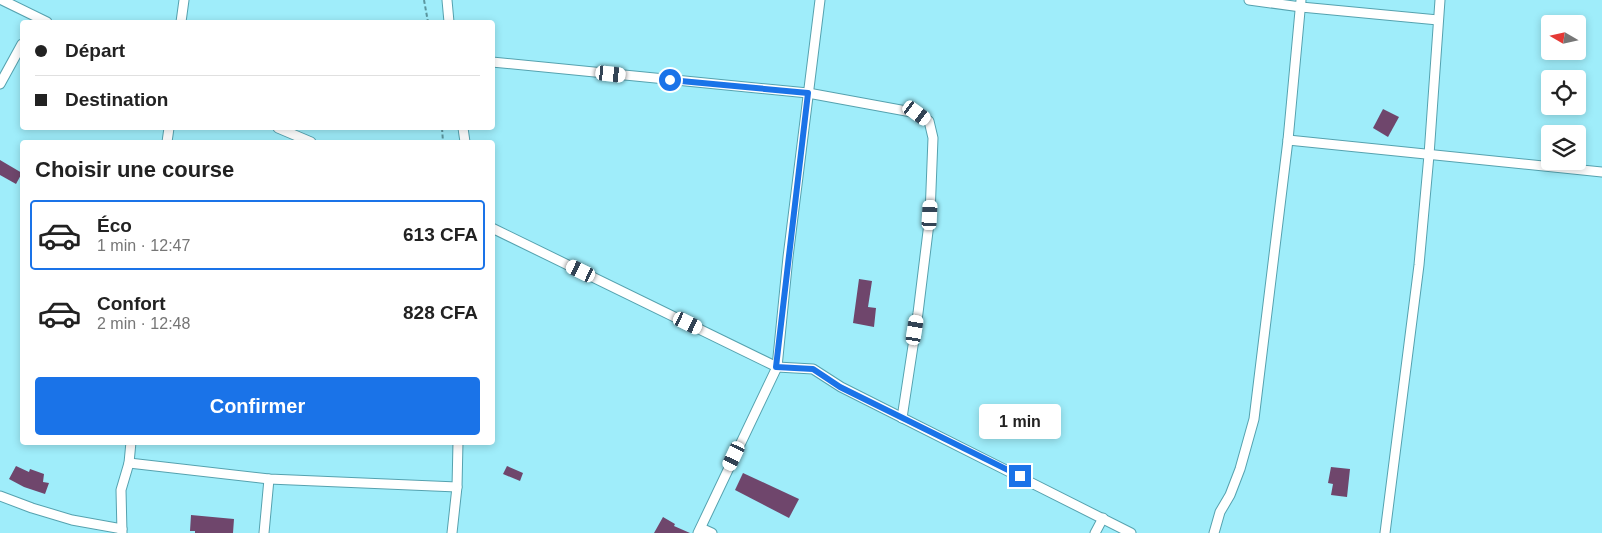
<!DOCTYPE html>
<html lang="fr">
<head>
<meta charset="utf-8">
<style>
	:root { --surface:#fff; --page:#f6f6f6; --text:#222; --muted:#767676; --line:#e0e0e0; --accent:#1a73e8 }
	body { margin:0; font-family:Arial,sans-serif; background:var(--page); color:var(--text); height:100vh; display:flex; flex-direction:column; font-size:19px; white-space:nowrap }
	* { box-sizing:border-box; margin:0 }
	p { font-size:16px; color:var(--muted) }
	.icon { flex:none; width:28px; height:28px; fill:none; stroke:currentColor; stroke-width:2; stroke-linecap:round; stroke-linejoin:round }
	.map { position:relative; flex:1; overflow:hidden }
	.side { position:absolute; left:20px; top:140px; width:475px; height:305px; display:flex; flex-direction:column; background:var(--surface); border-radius:5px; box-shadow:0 2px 8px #0003 }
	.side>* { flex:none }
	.top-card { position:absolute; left:20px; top:20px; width:475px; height:110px; border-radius:5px; box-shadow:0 2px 8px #0003; display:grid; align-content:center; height:110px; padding:0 15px; background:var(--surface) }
	.needle { width:32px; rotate:279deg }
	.tools { position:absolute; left:1541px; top:15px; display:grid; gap:10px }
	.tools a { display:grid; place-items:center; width:45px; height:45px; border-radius:5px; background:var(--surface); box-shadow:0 2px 8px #0003; font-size:25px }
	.end { position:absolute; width:22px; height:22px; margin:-11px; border:6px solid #1a73e8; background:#fff; box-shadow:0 0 0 2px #fff }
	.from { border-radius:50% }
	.bubble { position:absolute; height:35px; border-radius:5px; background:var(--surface); box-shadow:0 2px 8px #0003; font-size:16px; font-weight:800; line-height:35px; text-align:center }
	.car { position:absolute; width:15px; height:30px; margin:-15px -8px; border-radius:6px; box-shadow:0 0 4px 1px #0007; background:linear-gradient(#fff 24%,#345 0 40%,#fff 0 76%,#345 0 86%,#fff 0) }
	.top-card b { display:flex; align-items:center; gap:18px; height:48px; font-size:19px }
	.top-card b+b { border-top:1px solid var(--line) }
	.top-card i { width:12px; height:12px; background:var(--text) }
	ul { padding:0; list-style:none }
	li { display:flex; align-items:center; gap:15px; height:70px; margin:0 10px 8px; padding:0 5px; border:2px solid transparent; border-radius:5px }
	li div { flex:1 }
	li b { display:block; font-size:19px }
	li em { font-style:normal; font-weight:800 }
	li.selected { border-color:var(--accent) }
	li>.icon { width:45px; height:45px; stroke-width:1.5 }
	h2 { padding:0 15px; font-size:22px; line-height:60px }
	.primary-button { display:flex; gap:10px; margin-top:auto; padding:10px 15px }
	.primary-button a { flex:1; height:58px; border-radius:5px; background:var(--accent); color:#fff; font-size:20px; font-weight:800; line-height:58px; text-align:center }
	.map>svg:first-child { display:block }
	.building { fill:#6f466c }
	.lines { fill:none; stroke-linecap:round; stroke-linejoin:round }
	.minor-casing { stroke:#55a2af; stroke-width:11 }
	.path { stroke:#5b969f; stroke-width:2; stroke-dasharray:4 2.5; stroke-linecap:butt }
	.minor { stroke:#fff; stroke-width:9 }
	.route { stroke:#1a73e8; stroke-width:6 }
</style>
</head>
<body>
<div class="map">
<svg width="1602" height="533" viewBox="0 0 1602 533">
	<rect width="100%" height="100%" fill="#9fedfa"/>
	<g class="building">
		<polygon points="1383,109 1399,117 1388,137 1373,128"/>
		<polygon points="0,160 22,173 16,184 0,175"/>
		<polygon points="859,279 872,281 868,307 876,308 874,327 853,323"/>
		<polygon points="16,466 29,472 30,469 44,474 43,482 49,483 45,494 24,487 9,479"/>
		<polygon points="507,466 523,473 520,481 503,474"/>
		<polygon points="1331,467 1350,469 1347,497 1331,495 1333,484 1328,483"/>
		<polygon points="743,473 799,499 789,518 735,490"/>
		<polygon points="191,515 234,519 233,533 195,533 195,531 190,531"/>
		<polygon points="663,517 675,524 674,526 690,533 654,533"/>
	</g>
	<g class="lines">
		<g class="minor-casing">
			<g id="minor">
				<polyline points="2,0 47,22"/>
				<polyline points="447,0 449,22"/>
				<polyline points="1249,0 1301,7 1438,20"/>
				<polyline points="181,22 184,0"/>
				<polyline points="492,62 808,93 917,113 929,121 933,138 930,215 918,313 902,418"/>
				<polyline points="0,84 22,44"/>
				<polyline points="278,128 311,142"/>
				<polyline points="463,128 465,142"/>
				<polyline points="1288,140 1602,172"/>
				<polyline points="167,142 169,128"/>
				<polyline points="492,228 777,367 813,369 841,387 1131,533"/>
				<polyline points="129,463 269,479 457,487"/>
				<polyline points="0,496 32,508 72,520 122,529"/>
				<polyline points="701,528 712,533"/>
				<polyline points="122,533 121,490 129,463 131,442"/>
				<polyline points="264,533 269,479"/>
				<polyline points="452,533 457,487 458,442"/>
				<polyline points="698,533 777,367 788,257 820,0"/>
				<polyline points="1095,533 1103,518"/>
				<polyline points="1214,533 1220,512 1230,495 1240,469 1254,419 1288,140 1301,0"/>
				<polyline points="1385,533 1419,265 1429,155 1440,0"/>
			</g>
		</g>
		<g class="path">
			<polyline points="424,0 428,22"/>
			<polyline points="442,128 443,142"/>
		</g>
		<use href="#minor" class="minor"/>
	</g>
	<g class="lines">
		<polyline class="route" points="670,80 808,93 776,367 813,369 840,387 1020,476"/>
	</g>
</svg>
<div class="tools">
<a><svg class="needle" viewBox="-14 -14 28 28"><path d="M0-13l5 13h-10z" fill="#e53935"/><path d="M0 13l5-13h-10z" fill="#767676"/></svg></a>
<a><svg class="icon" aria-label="locate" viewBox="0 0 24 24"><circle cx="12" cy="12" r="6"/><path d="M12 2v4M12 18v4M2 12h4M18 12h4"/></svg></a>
<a><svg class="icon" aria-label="layers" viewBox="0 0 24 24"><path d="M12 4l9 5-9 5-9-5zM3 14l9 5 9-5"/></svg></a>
</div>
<i class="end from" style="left:670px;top:80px"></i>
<i class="end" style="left:1020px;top:476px"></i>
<div class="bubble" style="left:979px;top:404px;width:82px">1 min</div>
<i class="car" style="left:611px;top:74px;rotate:96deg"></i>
<i class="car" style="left:917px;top:113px;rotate:126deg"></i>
<i class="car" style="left:930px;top:215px;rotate:3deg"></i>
<i class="car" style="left:581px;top:271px;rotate:296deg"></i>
<i class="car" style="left:688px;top:323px;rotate:116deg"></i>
<i class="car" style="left:915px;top:330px;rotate:9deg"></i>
<i class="car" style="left:734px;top:456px;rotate:205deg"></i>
<div class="top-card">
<b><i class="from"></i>Départ</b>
<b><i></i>Destination</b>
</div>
<section class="side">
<h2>Choisir une course</h2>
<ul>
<li class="selected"><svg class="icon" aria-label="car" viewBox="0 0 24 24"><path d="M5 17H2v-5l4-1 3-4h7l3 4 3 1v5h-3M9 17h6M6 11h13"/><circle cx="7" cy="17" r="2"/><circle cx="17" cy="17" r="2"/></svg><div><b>Éco</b><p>1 min · 12:47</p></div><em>613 CFA</em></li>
<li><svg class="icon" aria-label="car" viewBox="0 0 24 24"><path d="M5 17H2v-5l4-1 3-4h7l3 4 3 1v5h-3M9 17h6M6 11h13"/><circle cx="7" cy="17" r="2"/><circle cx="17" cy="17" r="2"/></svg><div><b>Confort</b><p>2 min · 12:48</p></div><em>828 CFA</em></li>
</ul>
<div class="primary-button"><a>Confirmer</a></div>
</section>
</div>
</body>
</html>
